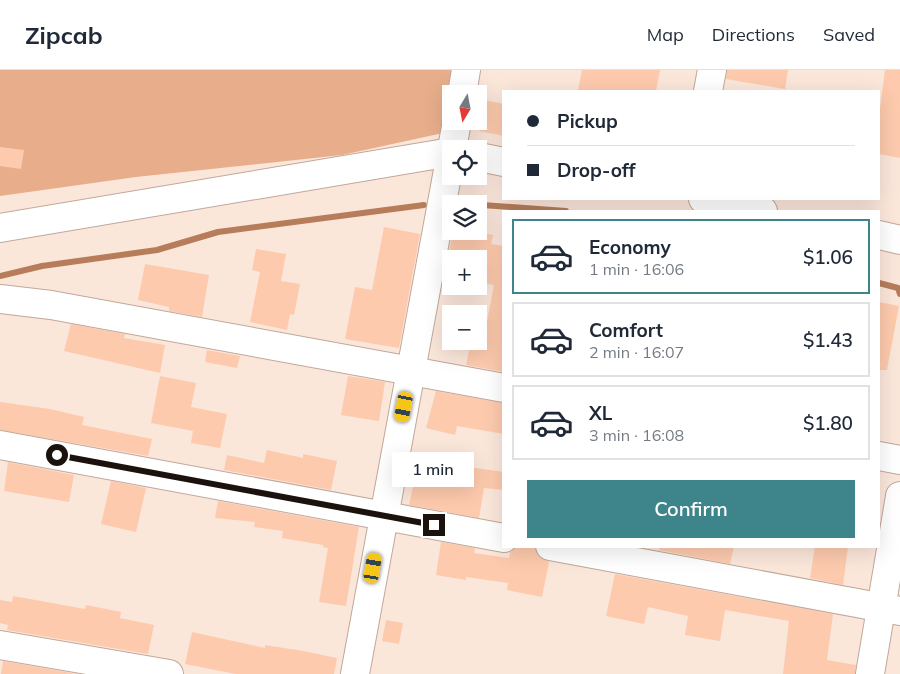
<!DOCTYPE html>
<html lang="en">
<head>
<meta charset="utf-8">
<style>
	:root { --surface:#fff; --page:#f2f2f3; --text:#1f2937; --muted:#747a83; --line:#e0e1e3; --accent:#3d858a }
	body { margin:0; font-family:Mulish,sans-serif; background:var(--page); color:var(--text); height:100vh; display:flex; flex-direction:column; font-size:19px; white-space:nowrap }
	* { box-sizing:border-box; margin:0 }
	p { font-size:16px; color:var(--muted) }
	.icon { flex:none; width:28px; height:28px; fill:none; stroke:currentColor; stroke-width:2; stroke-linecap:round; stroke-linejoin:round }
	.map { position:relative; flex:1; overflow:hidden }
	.sheet { position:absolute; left:502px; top:140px; width:378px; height:338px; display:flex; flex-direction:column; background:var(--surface); border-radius:0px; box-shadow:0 5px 20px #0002 }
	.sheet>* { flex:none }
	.banner { position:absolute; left:502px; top:20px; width:378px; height:110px; border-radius:0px; box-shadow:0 5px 20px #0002; display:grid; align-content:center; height:110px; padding:0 25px; background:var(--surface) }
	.needle { width:32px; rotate:190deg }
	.controls { position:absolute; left:442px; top:15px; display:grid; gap:10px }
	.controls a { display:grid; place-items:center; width:45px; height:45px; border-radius:0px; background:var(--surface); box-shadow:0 5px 20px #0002; font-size:25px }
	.end { position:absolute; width:22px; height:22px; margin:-11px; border:6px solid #1b120d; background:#fff; box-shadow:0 0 0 2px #fff }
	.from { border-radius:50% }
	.bubble { position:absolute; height:35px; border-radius:0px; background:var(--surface); box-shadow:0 5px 20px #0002; font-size:16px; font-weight:600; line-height:35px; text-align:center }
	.car { position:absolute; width:15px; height:30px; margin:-15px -8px; border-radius:6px; box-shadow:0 0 4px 1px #0007; background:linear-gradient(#f5c518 24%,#345 0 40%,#f5c518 0 76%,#345 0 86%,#f5c518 0) }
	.banner b { display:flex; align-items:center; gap:18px; height:48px; font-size:19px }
	.banner b+b { border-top:1px solid var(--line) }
	.banner i { width:12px; height:12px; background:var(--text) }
	ul { padding:9px 0 0; list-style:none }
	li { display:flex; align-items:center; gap:15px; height:75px; margin:0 10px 8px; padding:0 15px; border:2px solid var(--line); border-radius:0px }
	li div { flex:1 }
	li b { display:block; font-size:19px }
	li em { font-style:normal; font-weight:600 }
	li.on { border-color:var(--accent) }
	li>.icon { width:45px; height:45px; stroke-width:1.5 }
	.cta { display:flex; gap:10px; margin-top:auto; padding:10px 25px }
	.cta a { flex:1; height:58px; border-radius:0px; background:var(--accent); color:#fff; font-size:20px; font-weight:600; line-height:58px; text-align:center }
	header { display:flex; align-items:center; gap:30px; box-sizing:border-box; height:70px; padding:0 25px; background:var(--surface); border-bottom:1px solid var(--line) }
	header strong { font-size:24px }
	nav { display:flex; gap:28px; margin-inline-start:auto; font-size:18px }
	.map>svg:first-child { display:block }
	.green { fill:#e8ae8b }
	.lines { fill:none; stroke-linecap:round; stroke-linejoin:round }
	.stream { stroke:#b77d5a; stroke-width:6 }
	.building { fill:#fdcaad }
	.minor-casing { stroke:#c1a89a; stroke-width:30 }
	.major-casing { stroke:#c1a89a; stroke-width:30 }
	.minor { stroke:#fff; stroke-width:28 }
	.major { stroke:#fff; stroke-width:28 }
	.route { stroke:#1b120d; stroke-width:6 }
</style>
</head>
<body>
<header>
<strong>Zipcab</strong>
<nav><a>Map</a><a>Directions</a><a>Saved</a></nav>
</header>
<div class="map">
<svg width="900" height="604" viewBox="0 0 900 604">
	<rect width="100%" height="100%" fill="#fbe6da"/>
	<polygon class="green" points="0,0 453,0 443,63 342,85 136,107 0,126"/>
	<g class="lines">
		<g class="stream">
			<polyline points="468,134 566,141"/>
			<polyline points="0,206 42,196 157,180 218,162 424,135"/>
			<polyline points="879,213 898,218 900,224"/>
		</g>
	</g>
	<g class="building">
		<polygon points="582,0 660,0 656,21 578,21"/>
		<polygon points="727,0 788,0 785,19 726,9"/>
		<polygon points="885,0 900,0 900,88 879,84 879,47"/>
		<polygon points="484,30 504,34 504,66 479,61"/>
		<polygon points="0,77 24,80 21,99 0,96"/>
		<polygon points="384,157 420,164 399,278 345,269 355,217 372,220"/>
		<polygon points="453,161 472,161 493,165 491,174 504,176 504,302 466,295 471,271 479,271 479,267 484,268 494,215 479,212 479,189 451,189 451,206 445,205"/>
		<polygon points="256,179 286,184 281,211 300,214 294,245 290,244 287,260 250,252 260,202 252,200"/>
		<polygon points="145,194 209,205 202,247 169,241 169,237 138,230"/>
		<polygon points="879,232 899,236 887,300 879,300"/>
		<polygon points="71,254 125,264 124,268 165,275 160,303 64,281"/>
		<polygon points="207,280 240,286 237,298 205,292"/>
		<polygon points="160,306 196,313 191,337 227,344 220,378 191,373 193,361 151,353"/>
		<polygon points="348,306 385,312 379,351 341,345"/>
		<polygon points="436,321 504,333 504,364 457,356 455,365 426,358"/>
		<polygon points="0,332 50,339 84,347 82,355 152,369 148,386 0,360"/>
		<polygon points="267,380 303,388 303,384 337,391 331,420 224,400 227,385 264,393"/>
		<polygon points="8,392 74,405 69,432 4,421"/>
		<polygon points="418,395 453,403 454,395 504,402 504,420 484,418 479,448 409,435"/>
		<polygon points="111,411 146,418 136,462 101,454"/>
		<polygon points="218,431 359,457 346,536 319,532 328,478 323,477 323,475 282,468 283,461 254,457 255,452 215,448"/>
		<polygon points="441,472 475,478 474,483 509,488 510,482 517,476 535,476 540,488 549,492 542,527 507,520 508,513 466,507 466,510 436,505"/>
		<polygon points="660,476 734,476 730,494 659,480"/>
		<polygon points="815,476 848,476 843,515 810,508"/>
		<polygon points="615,504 833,544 827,590 856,595 855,604 783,604 789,551 725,540 720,571 685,565 688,546 648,537 644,554 606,546"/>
		<polygon points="13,526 85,539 86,535 121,542 120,548 154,555 148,584 7,560 8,555 0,553 0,530 12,532"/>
		<polygon points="386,550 403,553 399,574 382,571"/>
		<polygon points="192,562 265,578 265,575 303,581 337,588 334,604 236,604 185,594"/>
		<polygon points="3,591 77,604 1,604"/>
	</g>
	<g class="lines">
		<g class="minor-casing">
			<g id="minor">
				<polyline points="708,21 712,0"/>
				<polyline points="462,24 466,0"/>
				<polyline points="452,79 457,51"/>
				<polyline points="479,87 504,92"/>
				<polyline points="703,129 763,141"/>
				<polyline points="0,158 451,82"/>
				<polyline points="879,165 900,170"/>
				<polyline points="0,229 51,235 504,318"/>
				<polyline points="0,375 504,468"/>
				<polyline points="879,386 900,390"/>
				<polyline points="550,476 900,541"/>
				<polyline points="0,575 169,604"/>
				<polyline points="355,604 451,84"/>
			</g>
		</g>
		<g class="major-casing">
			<polyline id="major" points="870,604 900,426"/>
		</g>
		<use href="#minor" class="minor"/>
		<use href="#major" class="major"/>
	</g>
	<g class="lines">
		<polyline class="route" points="57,385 434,455"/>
	</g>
</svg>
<div class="controls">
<a><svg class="needle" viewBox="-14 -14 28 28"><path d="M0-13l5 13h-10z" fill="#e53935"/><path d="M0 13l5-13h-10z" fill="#747a83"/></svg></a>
<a><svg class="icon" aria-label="locate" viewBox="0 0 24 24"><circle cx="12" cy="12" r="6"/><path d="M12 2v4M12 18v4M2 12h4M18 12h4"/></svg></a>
<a><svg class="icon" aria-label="layers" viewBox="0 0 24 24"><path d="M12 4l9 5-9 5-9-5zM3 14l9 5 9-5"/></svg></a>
<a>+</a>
<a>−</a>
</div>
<i class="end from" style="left:57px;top:385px"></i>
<i class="end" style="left:434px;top:455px"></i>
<div class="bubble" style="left:392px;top:382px;width:82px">1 min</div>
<i class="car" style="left:404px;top:337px;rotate:191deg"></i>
<i class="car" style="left:373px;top:498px;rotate:10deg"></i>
<div class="banner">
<b><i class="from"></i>Pickup</b>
<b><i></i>Drop-off</b>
</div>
<section class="sheet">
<ul>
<li class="on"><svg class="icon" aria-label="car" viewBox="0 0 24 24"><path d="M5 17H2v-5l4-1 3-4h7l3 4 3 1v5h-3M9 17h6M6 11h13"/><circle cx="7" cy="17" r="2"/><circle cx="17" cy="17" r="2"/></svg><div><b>Economy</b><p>1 min · 16:06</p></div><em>$1.06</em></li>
<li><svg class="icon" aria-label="car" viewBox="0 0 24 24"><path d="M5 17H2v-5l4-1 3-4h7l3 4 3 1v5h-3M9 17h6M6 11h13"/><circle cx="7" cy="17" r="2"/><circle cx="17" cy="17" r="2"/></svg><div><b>Comfort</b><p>2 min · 16:07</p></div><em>$1.43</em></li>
<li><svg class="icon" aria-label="car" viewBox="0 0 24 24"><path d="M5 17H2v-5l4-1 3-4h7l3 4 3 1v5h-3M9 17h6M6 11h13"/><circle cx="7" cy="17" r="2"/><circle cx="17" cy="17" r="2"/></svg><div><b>XL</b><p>3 min · 16:08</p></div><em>$1.80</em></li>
</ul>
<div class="cta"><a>Confirm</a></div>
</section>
</div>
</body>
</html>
